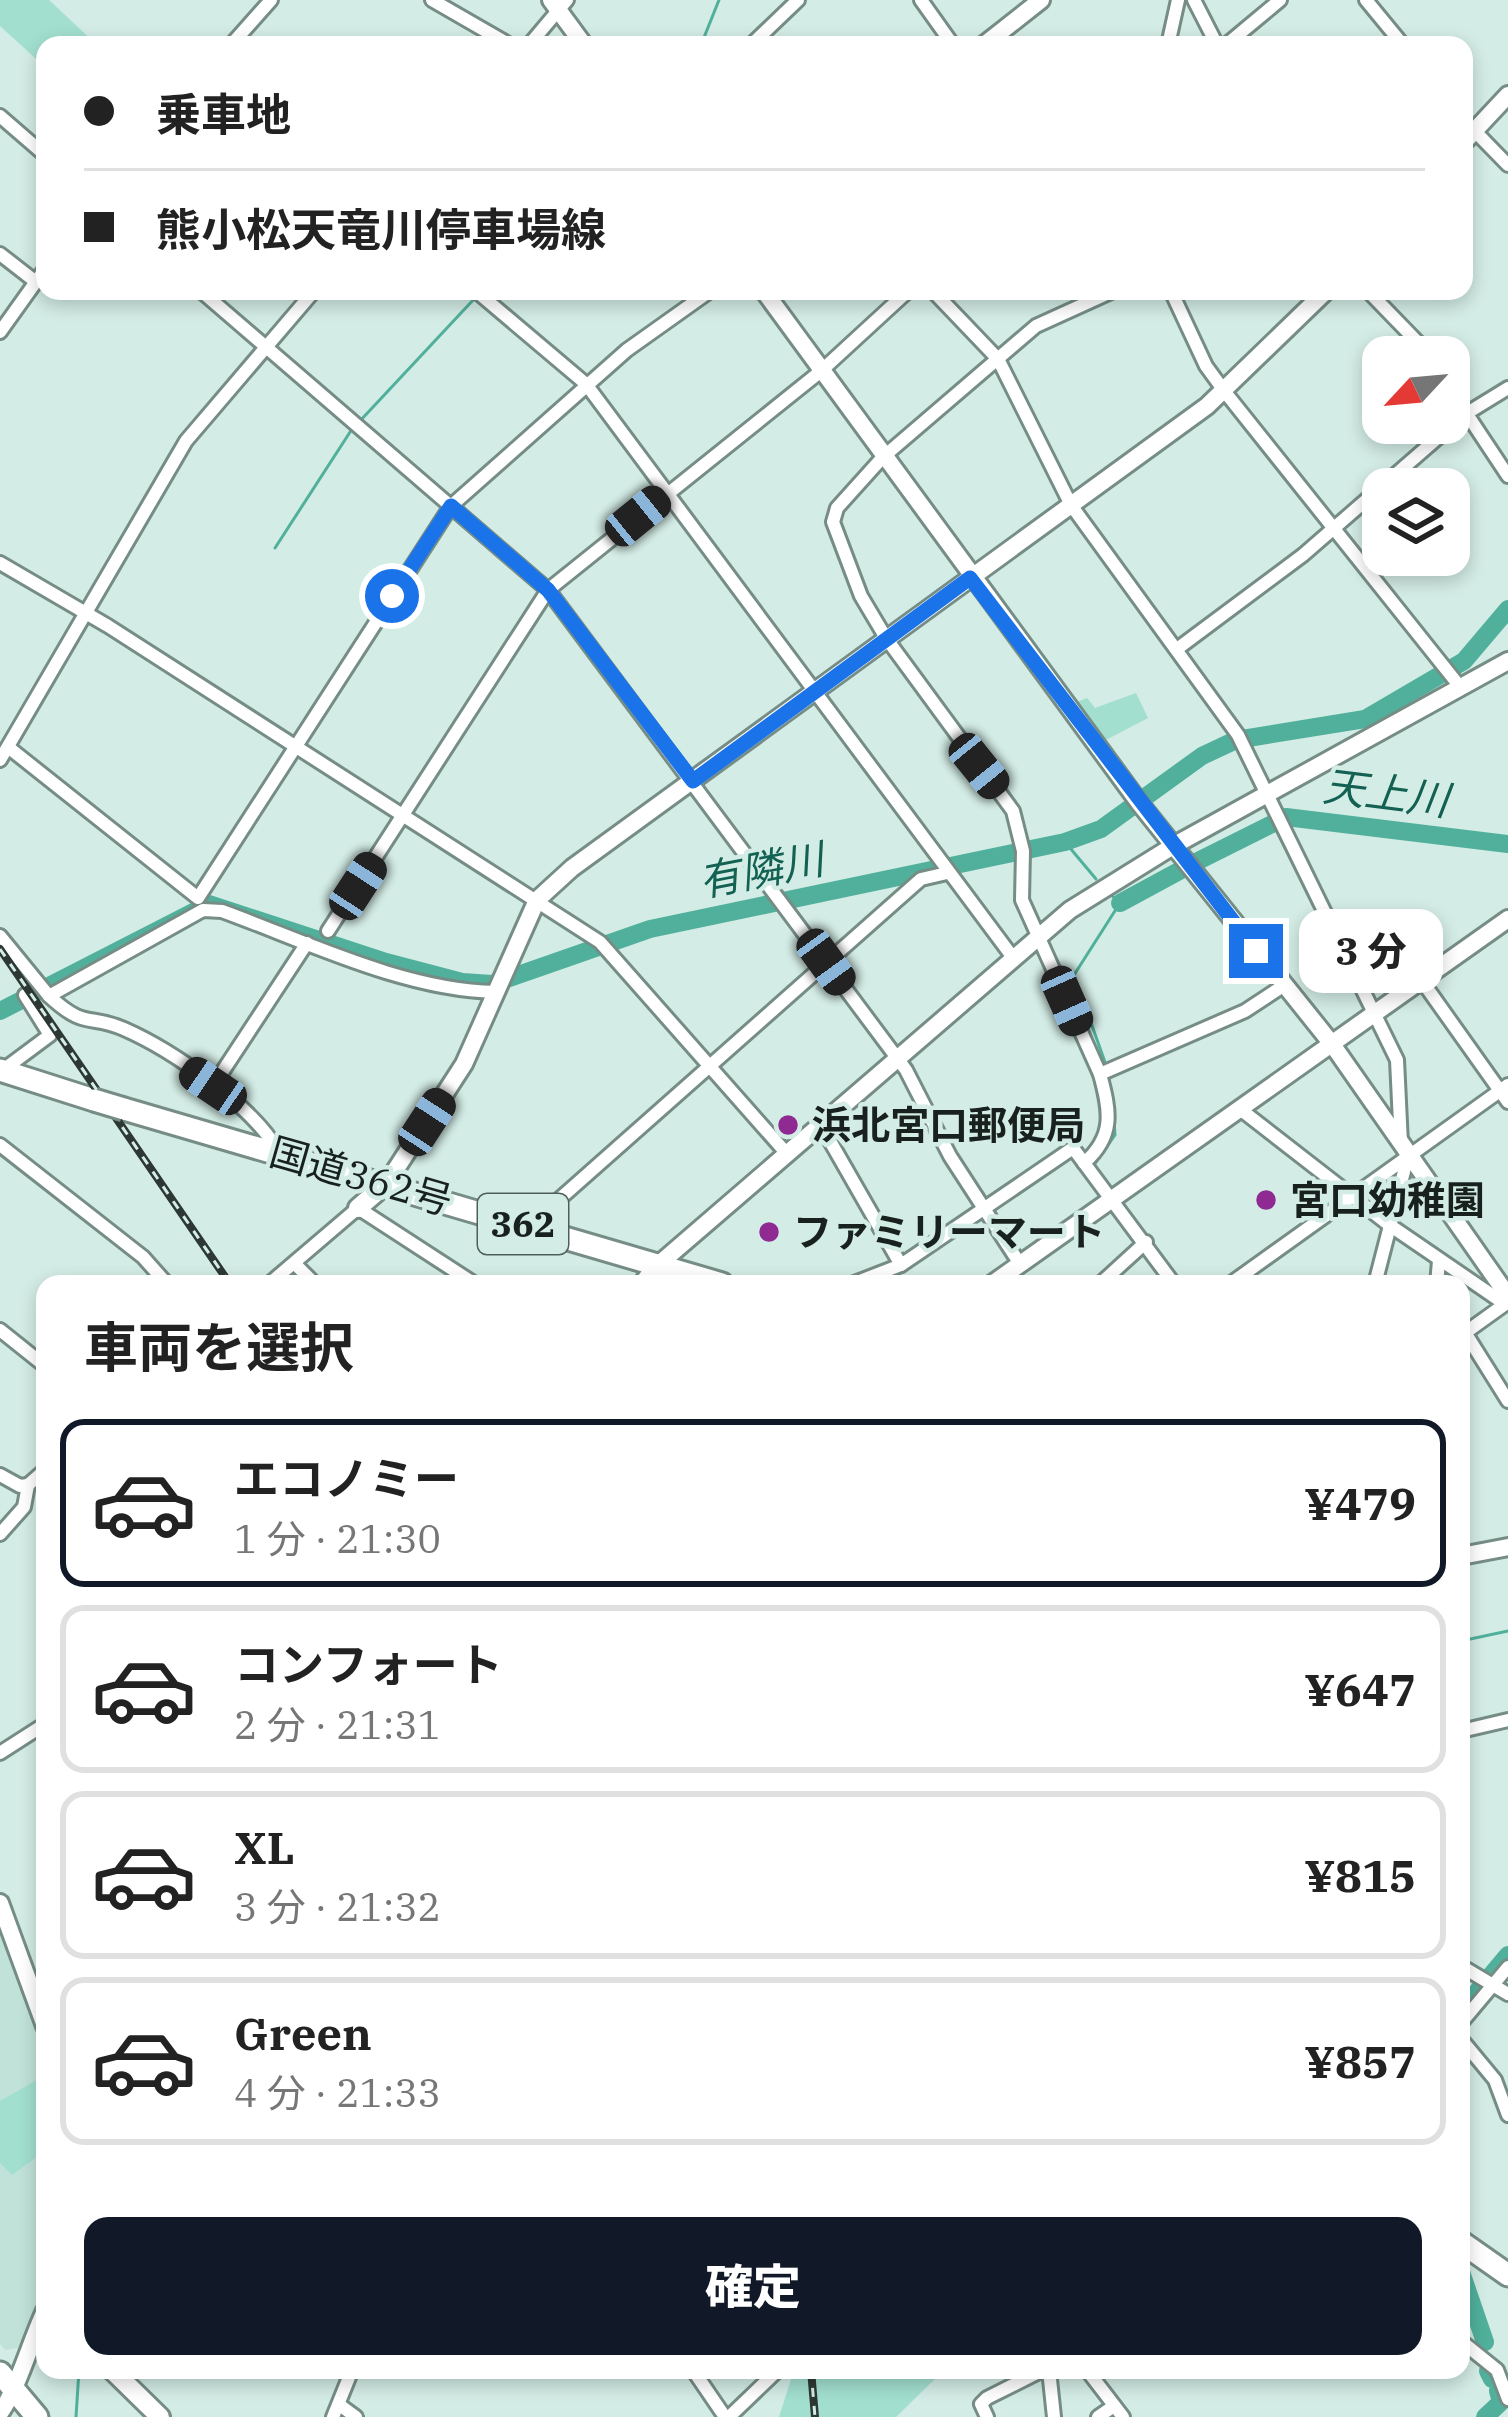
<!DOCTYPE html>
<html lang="ja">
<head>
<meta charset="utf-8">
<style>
	:root { --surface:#fff; --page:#f2f2f2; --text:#222; --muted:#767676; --line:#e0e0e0; --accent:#111827 }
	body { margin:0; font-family:"IBM Plex Serif","Noto Sans JP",serif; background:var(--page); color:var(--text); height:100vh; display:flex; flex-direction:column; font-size:45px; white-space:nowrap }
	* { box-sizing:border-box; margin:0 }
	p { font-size:39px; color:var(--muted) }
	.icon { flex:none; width:66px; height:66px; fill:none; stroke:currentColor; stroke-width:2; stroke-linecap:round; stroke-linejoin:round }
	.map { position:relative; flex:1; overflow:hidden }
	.drawer { position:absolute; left:36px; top:1275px; width:1434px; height:1104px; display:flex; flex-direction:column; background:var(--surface); border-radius:24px; box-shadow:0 6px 18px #0003 }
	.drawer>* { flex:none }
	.banner { position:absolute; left:36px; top:36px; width:1437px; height:264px; border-radius:24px; box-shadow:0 6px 18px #0003; display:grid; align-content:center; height:264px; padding:0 48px; background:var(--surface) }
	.needle { width:78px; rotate:244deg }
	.fabs { position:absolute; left:1362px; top:336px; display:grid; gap:24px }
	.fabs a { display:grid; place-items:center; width:108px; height:108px; border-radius:24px; background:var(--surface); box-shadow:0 6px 18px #0003; font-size:60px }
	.end { position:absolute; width:54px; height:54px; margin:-27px; border:15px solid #1a73e8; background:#fff; box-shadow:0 0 0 6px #fff }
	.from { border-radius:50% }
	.bubble { position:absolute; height:84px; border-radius:24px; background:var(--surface); box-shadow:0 6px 18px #0003; font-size:39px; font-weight:800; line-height:84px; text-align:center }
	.car { position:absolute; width:36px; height:72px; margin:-36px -18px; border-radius:15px; box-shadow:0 0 9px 3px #0007; background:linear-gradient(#222 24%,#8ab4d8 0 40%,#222 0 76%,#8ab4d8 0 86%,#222 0) }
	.banner b { display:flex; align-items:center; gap:42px; height:114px; font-size:45px }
	.banner b+b { border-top:3px solid var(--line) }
	.banner i { width:30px; height:30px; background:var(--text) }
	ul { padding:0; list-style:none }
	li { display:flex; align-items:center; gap:36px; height:168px; margin:0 24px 18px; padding:0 24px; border:6px solid var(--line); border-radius:24px }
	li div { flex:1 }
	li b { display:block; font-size:45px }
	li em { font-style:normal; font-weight:800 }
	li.current { border-color:var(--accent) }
	li>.icon { width:108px; height:108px; stroke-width:1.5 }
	h2 { padding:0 48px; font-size:54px; line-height:144px }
	.button { display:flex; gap:24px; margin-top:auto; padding:24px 48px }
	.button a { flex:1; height:138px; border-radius:24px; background:var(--accent); color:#fff; font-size:48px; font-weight:800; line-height:138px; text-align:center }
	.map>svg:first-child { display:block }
	.built { fill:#c1e2d8 }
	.green { fill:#a2dfcf }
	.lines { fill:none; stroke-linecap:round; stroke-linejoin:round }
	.stream { stroke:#50b09b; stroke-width:3 }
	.river { stroke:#50b09b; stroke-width:18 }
	.street-casing { stroke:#768d86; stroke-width:18 }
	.secondary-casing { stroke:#768d86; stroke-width:22 }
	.primary-casing { stroke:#768d86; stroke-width:24 }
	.highway-casing { stroke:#768d86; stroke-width:27 }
	.street { stroke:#fff; stroke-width:12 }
	.secondary { stroke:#fff; stroke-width:16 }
	.primary { stroke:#fff; stroke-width:18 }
	.highway { stroke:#fff; stroke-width:21 }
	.rail-casing { stroke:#2d3834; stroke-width:8 }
	.rail { stroke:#d3ece5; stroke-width:3; stroke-dasharray:9; stroke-linecap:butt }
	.highway-bridge-casing { stroke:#768d86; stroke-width:27; stroke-linecap:butt }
	.highway-bridge { stroke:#fff; stroke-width:21 }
	.route { stroke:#1a73e8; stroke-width:15 }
	.poi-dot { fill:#8e2a91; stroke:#d3ece5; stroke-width:4.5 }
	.labels { text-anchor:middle; stroke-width:9; stroke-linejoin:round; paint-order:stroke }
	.shield { fill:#d3ece5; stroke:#505e5a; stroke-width:3 }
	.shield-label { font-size:36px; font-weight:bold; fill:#18211e }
	.poi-label { font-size:39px; font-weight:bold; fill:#18211e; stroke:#d3ece5; text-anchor:start }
	.street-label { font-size:39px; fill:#18211e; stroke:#d3ece5 }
	.water-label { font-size:42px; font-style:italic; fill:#136152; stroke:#d3ece5 }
</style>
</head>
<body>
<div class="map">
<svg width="1508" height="2417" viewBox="0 0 1508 2417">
	<rect width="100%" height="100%" fill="#d3ece5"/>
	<polygon class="built" points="0,1934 29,1993 45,2070 45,2291 18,2348 5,2350 0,2344"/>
	<g class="green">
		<polygon points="0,0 49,0 97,45 45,45 45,67 0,26"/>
		<polygon points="1136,693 1148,718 1102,742 1072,704 1087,698 1095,708"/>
		<polygon points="37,2080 45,2083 45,2151 12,2175 0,2163 0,2101"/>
		<polygon points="794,2370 871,2370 876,2374 944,2370 896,2417 779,2417"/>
	</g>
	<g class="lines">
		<g class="stream">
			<polyline points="701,45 719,0"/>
			<polyline points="359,422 475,298"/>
			<polyline points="275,548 352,429"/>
			<polyline points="1065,842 1096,879"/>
			<polyline points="1106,1065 1074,975 1120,903 1110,894"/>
			<polyline points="1108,1074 1111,1094"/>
			<polyline points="1094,1165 1115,1135 1113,1104"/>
			<polyline points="1461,1641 1508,1631"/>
			<polyline points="76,2417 79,2370"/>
		</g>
		<g class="river">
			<polyline points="1194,863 1286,817 1508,844"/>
			<polyline points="1120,903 1181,870"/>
			<polyline points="0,1011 209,904 386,962 462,982 492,984 650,929 1065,842 1101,829 1202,756 1236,740 1365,719 1464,661 1508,609"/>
			<polyline points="1461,2011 1508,1955"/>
			<polyline points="1461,2272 1485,2342"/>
			<polyline points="1488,2371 1492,2379"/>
			<polyline points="1485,2417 1501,2402 1498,2391"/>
		</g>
		<g class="street-casing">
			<g id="street">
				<polyline points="432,0 510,45"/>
				<polyline points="921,0 953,45"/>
				<polyline points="1194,0 1217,45"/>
				<polyline points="1366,0 1403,45"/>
				<polyline points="231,45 271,0"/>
				<polyline points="529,45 567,0"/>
				<polyline points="751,45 798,0"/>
				<polyline points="1168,45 1178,0"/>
				<polyline points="1226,45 1280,0"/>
				<polyline points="0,116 45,155"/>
				<polyline points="1464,120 1508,165"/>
				<polyline points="0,254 36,282"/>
				<polyline points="201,291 548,590 906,1070 950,1156 1020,1264"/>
				<polyline points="476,291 586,384 1014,959"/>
				<polyline points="933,291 998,359 1071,505 1238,735 1397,1060 1401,1144"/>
				<polyline points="1171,291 1206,366 1225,392 1461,688"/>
				<polyline points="1368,291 1432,357"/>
				<polyline points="0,332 45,269"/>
				<polyline points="1449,387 1508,476"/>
				<polyline points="0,563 108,626 600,942 788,1155"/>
				<polyline points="1177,649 1303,555 1464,415 1508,388"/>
				<polyline points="8,747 198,898 451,506 627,350 710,291"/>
				<polyline points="0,760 186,441 314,291"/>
				<polyline points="328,931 548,590 821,371 908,291"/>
				<polyline points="0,936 49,996"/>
				<polyline points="1422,981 1508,1102"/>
				<polyline points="3,1070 50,1035 25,995"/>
				<polyline points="1100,1074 1245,1011 1283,986"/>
				<polyline points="213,1086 307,943"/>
				<polyline points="1240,1109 1388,1224 1505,1304"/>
				<polyline points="822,1127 901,1265"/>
				<polyline points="0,1145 143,1257 167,1284"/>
				<path d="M 278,1151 C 253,1106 172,1050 124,1029 C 89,1013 87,1031 49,996 L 203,910 L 222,911 C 307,942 404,990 495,992"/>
				<path d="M 1084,1163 C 1115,1136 1110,1111 1100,1074 L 1022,900 L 1023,851 L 1013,811 L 886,638 L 861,596 L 833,522 L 837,508 L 882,458 L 1036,326 L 1113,291"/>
				<polyline points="529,1226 921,879 947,873"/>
				<polyline points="295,1264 315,1284"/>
				<polyline points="269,1284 358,1208 475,1284"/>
				<polyline points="852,1284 901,1265 1073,1148 1174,1284"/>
				<polyline points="1100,1284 1146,1242"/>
				<polyline points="1230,1284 1508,1085"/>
				<polyline points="1375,1284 1408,1156"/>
				<polyline points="1437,1284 1439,1261"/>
				<polyline points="1461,1326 1508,1401"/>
				<polyline points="0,1330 45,1366"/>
				<polyline points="1462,1335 1508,1302"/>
				<polyline points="0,1475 20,1486 28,1485"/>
				<polyline points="28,1485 45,1470"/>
				<polyline points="0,1534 24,1507 28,1485"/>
				<polyline points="1461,1731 1508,1720"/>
				<polyline points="0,1753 45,1724"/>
				<polyline points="1461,1966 1508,1994"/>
				<polyline points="1461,2023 1508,1967"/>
				<polyline points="1461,2039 1495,2080 1508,2115"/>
				<polyline points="1461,2341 1497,2370 1508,2399"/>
				<polyline points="693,2370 725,2417"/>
				<polyline points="1049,2370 1054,2417"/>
				<polyline points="1087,2370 1123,2417"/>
				<polyline points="341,2406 356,2417"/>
				<polyline points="333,2417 352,2370"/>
				<polyline points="729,2417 778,2370"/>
				<polyline points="987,2417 981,2404 987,2398 1043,2370"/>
				<polyline points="1098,2417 1114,2406"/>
			</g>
		</g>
		<g class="secondary-casing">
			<g id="secondary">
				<polyline points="551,0 584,45"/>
				<polyline points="984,45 1041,0"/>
				<polyline points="1464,142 1508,95"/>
				<polyline points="764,291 1140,804 1332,1044 1508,1296"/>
				<polyline points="387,1183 464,1064 537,900 572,868 1207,406 1326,291"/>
				<polyline points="658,1265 1070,910 1173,846 1508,661"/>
				<polyline points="992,1284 1508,919"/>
				<polyline points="1461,1556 1508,1547"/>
				<polyline points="0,1903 45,2026"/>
				<path d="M 0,2413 C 19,2386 30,2343 45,2311"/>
			</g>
		</g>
		<g class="primary-casing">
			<g id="primary">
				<polyline points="358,1208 387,1183"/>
				<polyline points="643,1284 658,1265"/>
				<polyline points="112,2370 160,2417"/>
			</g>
		</g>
		<g class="highway-casing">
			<g id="highway">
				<polyline points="0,1070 94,1100"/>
				<polyline points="124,1109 722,1284"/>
				<polyline points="1461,2242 1508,2275"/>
				<polyline points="0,2373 37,2417"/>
			</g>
		</g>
		<use href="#street" class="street"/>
		<use href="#secondary" class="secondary"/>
		<use href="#primary" class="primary"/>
		<use href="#highway" class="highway"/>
		<g class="rail-casing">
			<g id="rail">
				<polyline points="0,949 230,1284"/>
				<polyline points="811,2370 815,2417"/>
			</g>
		</g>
		<use href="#rail" class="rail"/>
		<g class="highway-bridge-casing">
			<polyline id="highway-bridge" points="94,1100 124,1109"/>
		</g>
		<use href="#highway-bridge" class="highway-bridge"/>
	</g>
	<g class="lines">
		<polyline class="route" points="392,596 451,506 548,590 693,781 970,578 1256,951"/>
	</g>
	<g class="poi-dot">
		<circle cx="788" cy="1125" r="12"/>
		<circle cx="1266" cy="1200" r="12"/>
		<circle cx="769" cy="1232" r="12"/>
	</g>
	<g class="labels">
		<rect class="shield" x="478" y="1194" width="90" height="60" rx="9"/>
		<g class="shield-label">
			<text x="523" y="1237">362</text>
		</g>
		<g class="poi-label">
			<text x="812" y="1139">浜北宮口郵便局</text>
			<text x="1290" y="1214">宮口幼稚園</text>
			<text x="793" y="1246">ファミリーマート</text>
		</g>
		<g class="street-label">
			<text transform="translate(361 1176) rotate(16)" y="14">国道362号</text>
		</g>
		<g class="water-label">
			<text transform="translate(1386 793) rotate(7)" y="15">天上川</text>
			<text transform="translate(761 870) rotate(-11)" y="15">有隣川</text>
		</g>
	</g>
</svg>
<div class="fabs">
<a><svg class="needle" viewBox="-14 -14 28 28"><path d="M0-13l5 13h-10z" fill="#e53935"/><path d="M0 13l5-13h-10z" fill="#767676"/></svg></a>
<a><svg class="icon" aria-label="layers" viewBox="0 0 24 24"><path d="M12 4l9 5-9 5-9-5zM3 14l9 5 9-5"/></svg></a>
</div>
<i class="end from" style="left:392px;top:596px"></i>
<i class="end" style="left:1256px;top:951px"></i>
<div class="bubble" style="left:1299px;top:909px;width:144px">3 分</div>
<i class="car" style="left:638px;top:516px;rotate:51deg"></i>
<i class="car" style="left:979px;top:766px;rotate:141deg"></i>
<i class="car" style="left:358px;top:886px;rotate:33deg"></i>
<i class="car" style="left:826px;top:962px;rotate:144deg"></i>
<i class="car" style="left:1067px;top:1001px;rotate:156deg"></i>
<i class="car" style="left:213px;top:1086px;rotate:304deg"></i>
<i class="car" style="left:427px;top:1122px;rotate:33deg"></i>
<div class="banner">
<b><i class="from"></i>乗車地</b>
<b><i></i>熊小松天竜川停車場線</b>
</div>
<section class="drawer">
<h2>車両を選択</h2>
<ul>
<li class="current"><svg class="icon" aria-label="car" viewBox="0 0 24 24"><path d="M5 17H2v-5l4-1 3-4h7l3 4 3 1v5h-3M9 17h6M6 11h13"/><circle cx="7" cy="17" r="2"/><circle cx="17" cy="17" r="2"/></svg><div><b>エコノミー</b><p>1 分 · 21:30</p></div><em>¥479</em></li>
<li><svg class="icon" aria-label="car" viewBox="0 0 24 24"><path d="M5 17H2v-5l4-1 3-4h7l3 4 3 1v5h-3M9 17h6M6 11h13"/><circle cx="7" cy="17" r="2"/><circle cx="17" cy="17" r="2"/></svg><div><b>コンフォート</b><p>2 分 · 21:31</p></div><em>¥647</em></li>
<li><svg class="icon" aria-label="car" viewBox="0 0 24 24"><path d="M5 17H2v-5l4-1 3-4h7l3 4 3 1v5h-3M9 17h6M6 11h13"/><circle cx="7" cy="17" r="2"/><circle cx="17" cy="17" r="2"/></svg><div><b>XL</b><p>3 分 · 21:32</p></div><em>¥815</em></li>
<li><svg class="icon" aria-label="car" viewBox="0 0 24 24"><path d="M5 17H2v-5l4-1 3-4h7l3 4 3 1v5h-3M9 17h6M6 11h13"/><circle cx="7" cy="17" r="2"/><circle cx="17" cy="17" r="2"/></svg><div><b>Green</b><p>4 分 · 21:33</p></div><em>¥857</em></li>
</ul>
<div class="button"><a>確定</a></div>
</section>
</div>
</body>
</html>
